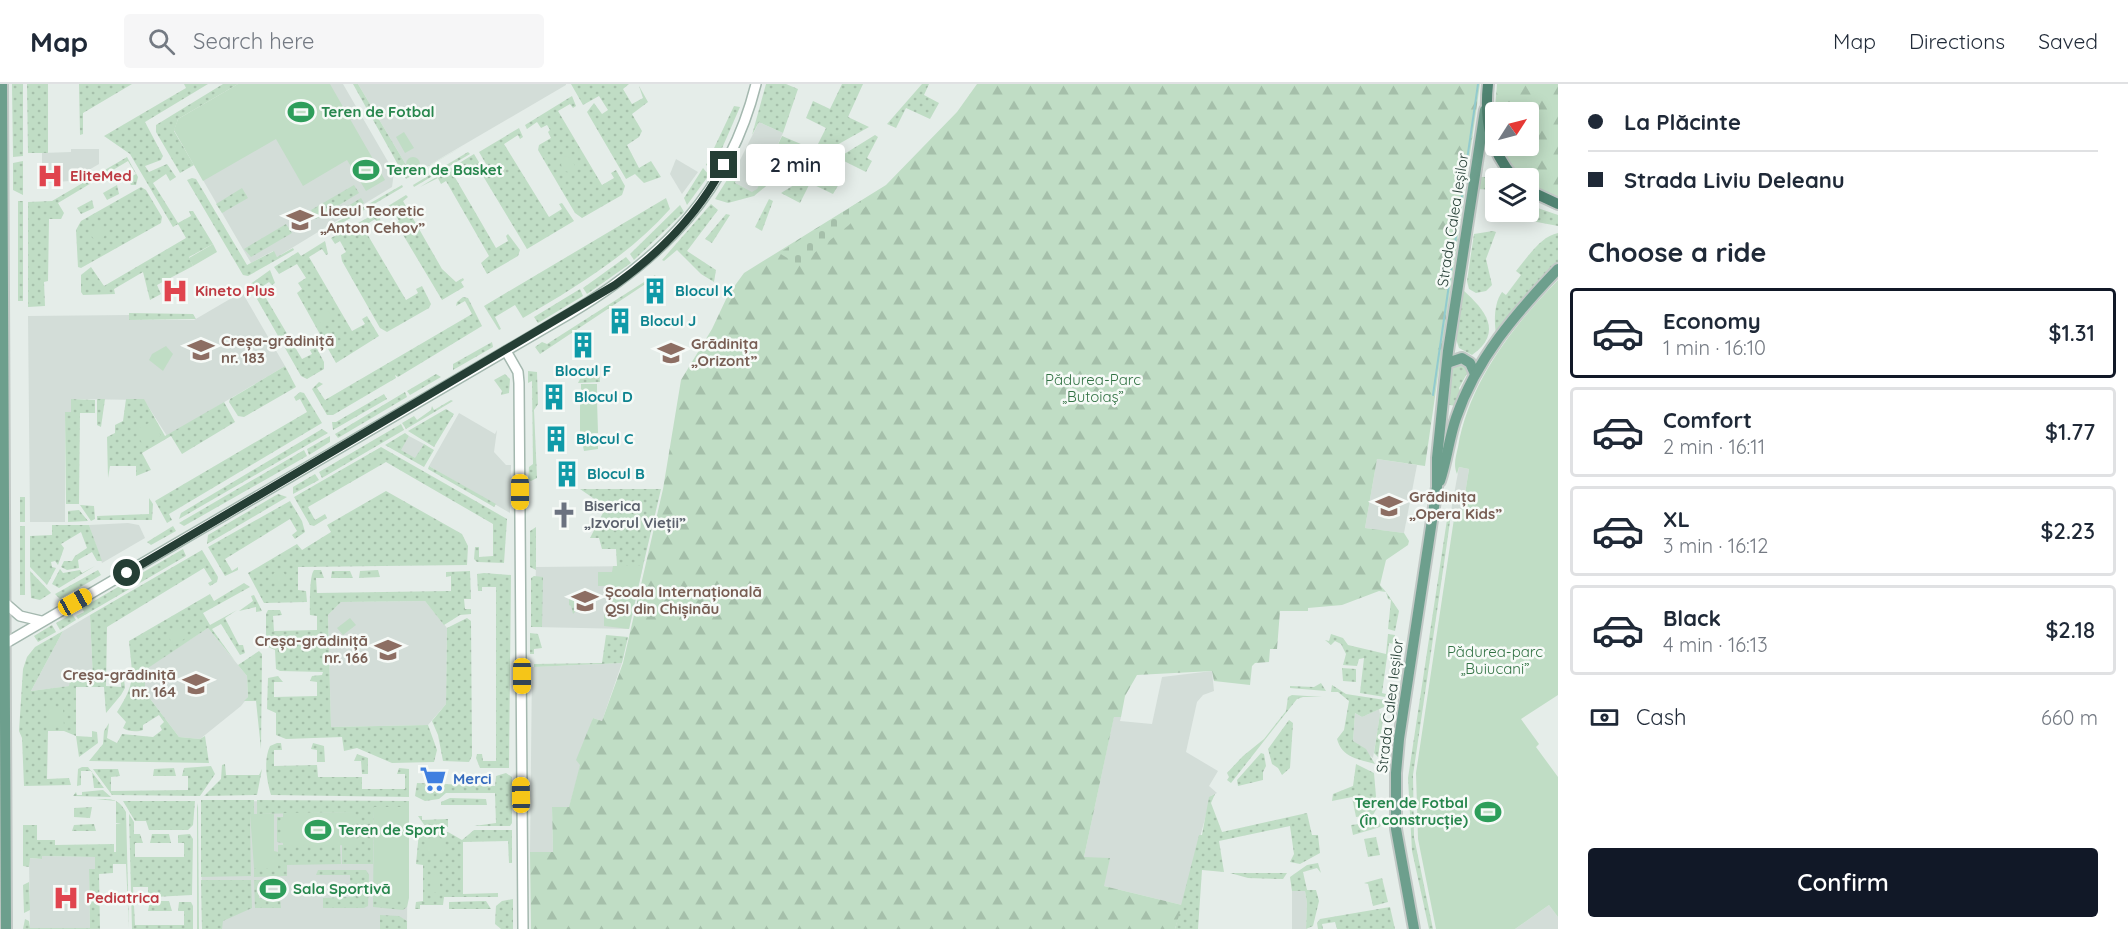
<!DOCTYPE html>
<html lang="en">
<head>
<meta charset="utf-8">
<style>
	:root { --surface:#fff; --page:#f6f6f7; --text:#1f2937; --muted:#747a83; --line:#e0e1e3; --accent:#111827 }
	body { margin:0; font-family:Quicksand,sans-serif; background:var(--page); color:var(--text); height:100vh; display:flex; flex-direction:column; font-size:22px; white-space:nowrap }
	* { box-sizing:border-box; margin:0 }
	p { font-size:20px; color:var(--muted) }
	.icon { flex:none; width:33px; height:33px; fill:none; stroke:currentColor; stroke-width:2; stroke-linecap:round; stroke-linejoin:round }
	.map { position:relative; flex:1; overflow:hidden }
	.drawer { display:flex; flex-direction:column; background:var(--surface); width:570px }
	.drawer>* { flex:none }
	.guide { display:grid; align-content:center; height:132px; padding:0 30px; background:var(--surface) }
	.needle { width:39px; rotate:54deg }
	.tools { position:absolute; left:1485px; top:18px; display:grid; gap:12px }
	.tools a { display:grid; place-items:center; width:54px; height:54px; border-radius:6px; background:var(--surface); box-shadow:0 3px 15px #0003; font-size:30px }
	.end { position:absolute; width:27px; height:27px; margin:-14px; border:8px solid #253e35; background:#fff; box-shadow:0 0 0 3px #fff }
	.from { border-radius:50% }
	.bubble { position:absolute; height:42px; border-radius:6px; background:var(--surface); box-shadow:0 3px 15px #0003; font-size:20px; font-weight:600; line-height:42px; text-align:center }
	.car { position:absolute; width:18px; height:36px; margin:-18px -9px; border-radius:8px; box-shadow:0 0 4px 2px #0007; background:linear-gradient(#f5c518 24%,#345 0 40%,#f5c518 0 76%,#345 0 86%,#f5c518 0) }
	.guide b { display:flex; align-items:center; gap:21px; height:57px; font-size:22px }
	.guide b+b { border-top:2px solid var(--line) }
	.guide i { width:15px; height:15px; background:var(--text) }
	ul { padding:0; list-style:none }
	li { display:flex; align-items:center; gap:18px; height:90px; margin:0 12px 9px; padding:0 18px; border:3px solid var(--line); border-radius:6px }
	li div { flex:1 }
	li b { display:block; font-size:22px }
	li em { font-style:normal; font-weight:600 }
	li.active { border-color:var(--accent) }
	li>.icon { width:54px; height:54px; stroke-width:1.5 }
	h2 { padding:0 30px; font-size:27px; line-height:72px }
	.pay { display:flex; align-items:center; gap:15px; height:66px; padding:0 30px; font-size:22px }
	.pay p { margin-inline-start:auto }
	.button { display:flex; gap:12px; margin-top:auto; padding:12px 30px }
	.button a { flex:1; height:69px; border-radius:6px; background:var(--accent); color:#fff; font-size:24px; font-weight:600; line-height:69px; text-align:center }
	header { display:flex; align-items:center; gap:36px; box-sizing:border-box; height:84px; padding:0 30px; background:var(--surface); border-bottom:2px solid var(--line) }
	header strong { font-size:28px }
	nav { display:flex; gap:33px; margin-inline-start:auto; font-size:21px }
	.search { width:420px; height:54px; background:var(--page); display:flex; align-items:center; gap:15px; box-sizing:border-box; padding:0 21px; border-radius:6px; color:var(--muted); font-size:22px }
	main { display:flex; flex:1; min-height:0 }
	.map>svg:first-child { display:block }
	.built { fill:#d3ddd8 }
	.grass { fill:url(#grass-dots) }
	.forest { fill:url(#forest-firs) }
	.cemetery { fill:url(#cemetery-stones) }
	.park { fill:#c0ddc5 }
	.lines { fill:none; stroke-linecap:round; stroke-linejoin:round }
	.stream { stroke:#92cbce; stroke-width:2 }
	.secondary-casing { stroke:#a4b8af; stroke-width:12 }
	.primary-casing { stroke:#c2c9c6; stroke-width:14 }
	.trunk-casing { stroke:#c2c9c6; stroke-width:14 }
	.secondary { stroke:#fff; stroke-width:9 }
	.primary { stroke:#6d9f8d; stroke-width:10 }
	.trunk { stroke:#508472; stroke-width:10 }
	.route { stroke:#253e35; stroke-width:8 }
	.labels { text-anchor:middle; stroke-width:5; stroke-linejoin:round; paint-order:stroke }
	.leisure-label { font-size:15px; font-weight:bold; fill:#27864d; stroke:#f6faf7; text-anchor:start }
	.health-label { font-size:15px; font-weight:bold; fill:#be3a42; stroke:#f6faf7; text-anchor:start }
	.education-label { font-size:15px; font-weight:bold; fill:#785e54; stroke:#f6faf7; text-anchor:start }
	.street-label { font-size:15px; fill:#253e35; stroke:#f6faf7 }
	.culture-label { font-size:15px; font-weight:bold; fill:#0d838f; stroke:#f6faf7; text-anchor:start }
	.park-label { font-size:15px; fill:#327244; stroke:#f6faf7 }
	.worship-label { font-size:15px; font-weight:bold; fill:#5b616d; stroke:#f6faf7; text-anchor:start }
	.shop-label { font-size:15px; font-weight:bold; fill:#366cbe; stroke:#f6faf7; text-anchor:start }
</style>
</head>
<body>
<header>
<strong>Map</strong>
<div class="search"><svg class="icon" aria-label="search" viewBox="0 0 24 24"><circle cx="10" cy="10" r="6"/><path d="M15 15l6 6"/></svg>Search here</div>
<nav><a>Map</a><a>Directions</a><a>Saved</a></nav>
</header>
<main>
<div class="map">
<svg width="1558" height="845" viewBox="0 0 1558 845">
	<defs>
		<pattern id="grass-dots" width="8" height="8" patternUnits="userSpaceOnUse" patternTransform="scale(1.5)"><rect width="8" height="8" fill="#c0ddc5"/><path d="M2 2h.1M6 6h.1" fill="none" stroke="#a5bfaa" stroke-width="1.8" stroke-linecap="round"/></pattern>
		<pattern id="forest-firs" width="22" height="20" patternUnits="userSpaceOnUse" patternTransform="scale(1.5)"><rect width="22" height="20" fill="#c0ddc5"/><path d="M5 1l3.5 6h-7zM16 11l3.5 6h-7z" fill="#a5bfaa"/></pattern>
		<pattern id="cemetery-stones" width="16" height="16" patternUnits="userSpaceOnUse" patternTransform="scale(1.5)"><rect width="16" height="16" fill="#c0ddc5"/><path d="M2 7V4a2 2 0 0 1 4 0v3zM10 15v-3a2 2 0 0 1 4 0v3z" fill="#a5bfaa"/></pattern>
	</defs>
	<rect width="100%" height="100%" fill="#e5ede9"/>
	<g class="built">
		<polygon points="238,0 343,0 394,88 392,103 277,173 273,167 251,179 174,46"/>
		<polygon points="358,0 566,0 566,1 412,91"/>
		<polygon points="759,38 783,49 754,112 729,98"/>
		<polygon points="71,65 99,65 99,80 70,97 42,99 42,69 71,68"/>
		<polygon points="676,75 698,88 682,110 670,90"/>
		<polygon points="242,208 285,282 167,352 144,316 71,315 71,328 65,328 65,438 30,438 28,232 130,231 129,236 194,236"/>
		<polygon points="459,329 495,350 497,346 494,368 506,381 511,381 510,429 429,382"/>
		<polygon points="409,352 424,360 415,375 400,366"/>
		<polygon points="1377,375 1417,381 1404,449 1365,444"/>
		<polygon points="1459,383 1469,385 1462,429 1451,427"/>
		<polygon points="128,439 139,441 145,454 102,479 89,441"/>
		<polygon points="643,482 629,545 534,543 536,483"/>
		<polygon points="425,517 447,544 446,620 428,641 331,643 328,531 341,518"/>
		<polygon points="90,531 93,596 70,597 70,602 31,607 63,547"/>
		<polygon points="208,544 247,592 248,613 241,622 200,655 179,653 145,608 145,585"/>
		<polygon points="622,579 602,637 593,634 569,724 552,723 553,768 530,768 532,583"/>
		<polygon points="1212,587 1214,607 1203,611 1197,618 1186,668 1218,687 1209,702 1217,709 1211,712 1182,821 1104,802 1084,773 1114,632 1121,633 1120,637 1152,640 1162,593"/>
		<polygon points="1379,625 1380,630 1373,674 1353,657 1355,629 1362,633"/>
		<polygon points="204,717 408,718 407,845 202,845 201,720"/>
		<polygon points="42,772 95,773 95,785 89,786 90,844 30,844 29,774 41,775"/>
		<polygon points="1292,807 1305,807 1307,819 1306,845 1292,845"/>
		<polygon points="1549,821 1558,833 1558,845 1515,845"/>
	</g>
	<g class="grass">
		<polygon points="12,0 23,0 23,72 13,73"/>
		<polygon points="27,0 48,0 48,69 28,69"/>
		<polygon points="79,0 132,0 83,29 83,50 80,51"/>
		<polygon points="184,0 208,0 145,38 163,72 161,76 145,82 149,88 167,80 176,93 170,97 166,90 153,99 178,139 191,132 189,127 193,127 213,160 189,173 193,182 157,201 161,210 150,216 143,188 114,205 115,210 83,211 81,208 81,191 91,183 104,202 186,154 178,140 173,143 130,70 104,52 186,4"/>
		<polygon points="223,0 238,0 178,35 174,47 194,81 180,89 156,48 156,41"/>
		<polygon points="353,0 358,0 412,91 465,61 406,95"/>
		<polygon points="571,0 629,0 623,5 632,20 643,14 639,2 648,18 632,30 642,47 639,53 627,61 639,84 651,77 661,93 644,99 635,90 626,95 587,28 594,19 602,30 608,26 599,12 583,21"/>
		<polygon points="766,0 786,0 798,5 783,49 759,38 752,51"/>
		<polygon points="842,0 863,0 848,33 869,43 771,98 754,112 728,119 715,115 732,88 737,92 735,99 752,108 757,105 782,52 815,66 826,44 806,34 813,17 830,25"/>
		<polygon points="922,0 929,0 924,11 939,19 930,35 906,24 896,44 887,40"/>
		<polygon points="572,12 576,22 573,24 570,20 558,27 602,101 614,94 611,89 616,86 625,102 622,111 582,134 575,129 538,66 539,61 551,54 548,48 550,46 547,41 541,44 537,38 527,45 525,41"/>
		<polygon points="734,22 740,23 713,85 706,81"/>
		<polygon points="519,44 523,53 520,55 518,51 504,60 549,133 562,125 559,120 562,119 574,137 527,165 483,92 482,89 489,85 479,68"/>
		<polygon points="875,51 878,53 867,74 872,77 866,88 844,77 834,97 839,100 833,110 810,99 800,119 781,109"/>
		<polygon points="468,68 470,70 414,103 413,101"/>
		<polygon points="474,70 480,80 468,86 465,82 453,90 496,164 508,157 506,152 508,150 520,166 518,172 487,190 481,179 489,172 446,97 441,100 438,94 420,103"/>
		<polygon points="127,73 138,93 136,101 131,101 127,95 136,90 128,77 58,119 64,129 61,135 49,135 48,197 44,198 45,222 28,223 28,118 52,117"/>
		<polygon points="23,77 23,111 13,106 13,79"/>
		<polygon points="703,84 709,91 687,121 684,114"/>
		<polygon points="1481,93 1488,93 1495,98 1495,106 1476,105"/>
		<polygon points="192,94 196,95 247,181 274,167 277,173 293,164 294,166 248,192 243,191 187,96"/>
		<polygon points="117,101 119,110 107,116 103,109"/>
		<polygon points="354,101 359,109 316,135 311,126"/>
		<polygon points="402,101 403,103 325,149 323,146"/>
		<polygon points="141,103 146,106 162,133 161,139 81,184 78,183 76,146 81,137"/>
		<polygon points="242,104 248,114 222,129 216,120"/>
		<polygon points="406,111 408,113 403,117 442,185 456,198 463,194 464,196 461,198 464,203 442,216 396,139 399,137 392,125 382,131 380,127"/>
		<polygon points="361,114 364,119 337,135 335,130"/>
		<path d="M 666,114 L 670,125 C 629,171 576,203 523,234 L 515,221 L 495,233 L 501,245 L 499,246 L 484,222 Z"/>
		<polygon points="769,115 773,117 762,147 755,143"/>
		<polygon points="92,116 94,124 81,130 77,124"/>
		<rect x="18" y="117" width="5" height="100"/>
		<polygon points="711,120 718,126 687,167 716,186 714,198 701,190 677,166 664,177 662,176"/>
		<polygon points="680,121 684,128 634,176 630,170"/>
		<polygon points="1529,121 1558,131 1558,142 1537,138 1523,128 1528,128"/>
		<polygon points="378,128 381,138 378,140 375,135 363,143 406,216 418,209 416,205 422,202 431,220 429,224 387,248 380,244 342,177 341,171 346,168 340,157 335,160 331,154"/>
		<polygon points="726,130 730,131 712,159 705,155"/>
		<polygon points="286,140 292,149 251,173 244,165"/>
		<polygon points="1493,147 1496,148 1486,175 1492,201 1486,207 1476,209 1469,205 1467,197 1474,150"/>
		<path d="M 1558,149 L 1558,178 L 1496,250 C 1494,237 1494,219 1502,208 L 1506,211 L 1521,191 L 1516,187 C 1527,174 1541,152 1558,149 Z"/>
		<polygon points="325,157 328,170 326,171 322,165 309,173 352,247 365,240 362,235 367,232 379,252 336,279 297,209 302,205 298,199 306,194 297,180 279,190 274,183 298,168 301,172"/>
		<polygon points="626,173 631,179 587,210 583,204"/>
		<polygon points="270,186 275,199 272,201 269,198 260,204 302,275 312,270 310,266 316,263 324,278 324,285 307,295 301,292 249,201"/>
		<polygon points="655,191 656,193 540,270 535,263 542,258 547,260"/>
		<polygon points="580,205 583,212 538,239 534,233"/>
		<path d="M 1463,206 C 1485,226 1504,248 1472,271 L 1459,264 L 1455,252 Z"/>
		<polygon points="463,213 468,214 482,242 398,293 395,291 396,294 333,331 327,331 312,305 319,298 323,300 317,304 325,316 472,230 465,217 456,222 457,218"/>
		<polygon points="129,229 193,230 196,235 129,236"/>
		<polygon points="492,258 493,263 453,286 453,280"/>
		<path d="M 1459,279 L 1469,286 L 1459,304 L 1461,309 L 1455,322 L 1445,320 C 1446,307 1452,294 1454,280 Z"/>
		<polygon points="285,282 296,303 244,333 238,332 229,318 230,315"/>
		<polygon points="593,282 599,285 600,298 578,299 583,289"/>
		<polygon points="528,287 537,288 538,320 534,326 537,394 531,397 528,396 529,383 533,380 532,297 528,299"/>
		<polygon points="436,290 441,293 410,311 407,307"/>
		<polygon points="505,290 510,295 509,309 501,311 502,307 494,296"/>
		<polygon points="300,308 304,309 322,339 169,430 172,436 167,439 155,417 307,328 300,315 296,317 294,313"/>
		<polygon points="405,308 407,313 338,354 335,350"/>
		<polygon points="384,310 387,315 333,346 332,338 336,338"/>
		<polygon points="71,315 95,316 95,329 80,329 79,420 66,420 65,328 71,328"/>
		<polygon points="97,315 105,315 101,343 97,341"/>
		<polygon points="126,315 144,315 165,352 224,318 235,338 182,370 171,352 142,369 151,386 136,392 136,382 110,382 108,394 107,353 115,349 115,341 123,337"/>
		<polygon points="451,316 453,317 406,345 402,339 414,332 417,336 431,326 432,322 434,326"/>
		<polygon points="446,325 454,330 434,363 408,347"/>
		<polygon points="401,340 404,346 322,394 319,388"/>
		<polygon points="322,345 328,349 179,435 181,429"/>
		<polygon points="405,349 409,352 401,366 415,374 424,360 434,366 424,383 385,361"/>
		<polygon points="330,352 330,358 309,371 307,365"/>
		<polygon points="381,363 507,435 504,479 477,478 474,475 475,463 479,463 479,473 493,472 493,440 386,378 308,423 315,436 325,430 327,434 314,442 310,441 294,413"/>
		<polygon points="304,366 307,372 184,442 179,439"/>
		<polygon points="429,382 496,420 494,423 428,385"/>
		<polygon points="315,390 319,396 293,410 293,403"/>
		<polygon points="580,405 661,405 643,482 617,482 616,465 602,465 599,454 590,454 606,423"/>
		<polygon points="386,407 462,450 468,462 467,481 298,483 298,506 306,507 307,518 264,519 248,489 297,460 302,466 331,448 327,441"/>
		<polygon points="278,410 287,413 207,460 208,451"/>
		<rect x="20" y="413" width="5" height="25"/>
		<polygon points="149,414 153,420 152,436 97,436 97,432 149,430"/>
		<polygon points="290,417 302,437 305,448 295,455 292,451 297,447 290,435 225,475 232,487 238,483 238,486 225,492 208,463"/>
		<polygon points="80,421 94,422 95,435 91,437"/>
		<polygon points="79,426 88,437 68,438 68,427"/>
		<polygon points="1448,429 1451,430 1447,459 1413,691 1414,753 1433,845 1429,845 1412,767 1408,694"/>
		<polygon points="52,441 89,441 102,477 97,477 92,468 78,476 79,484 67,486 61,483 64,477 72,477 75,472 87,464 81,448 61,460 64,464 58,481 55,477 51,478 52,483 56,484 47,501 30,483 30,452 52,451"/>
		<rect x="20" y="442" width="5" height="69"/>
		<polygon points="173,442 176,447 151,461 147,458"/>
		<polygon points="536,443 536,486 530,483 530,447"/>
		<polygon points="183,465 186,472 78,535 76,532 84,528 82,524"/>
		<polygon points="202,466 218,493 217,498 210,502 208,499 212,497 204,484 107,543 106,602 121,603 121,592 124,595 125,604 121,611 106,629 104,603 76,603 76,652 92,653 92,647 97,648 98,659 79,673 76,652 64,647 48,647 47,695 69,694 71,701 24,702 22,654 19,647 23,585 27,573 35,563 63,547 31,607 69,602 70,597 93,596 90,531"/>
		<polygon points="95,482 59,504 52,500 60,485 63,489 80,486 82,489"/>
		<polygon points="98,486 101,491 60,515 55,510"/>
		<path d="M 314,486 L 321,486 L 324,494 L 316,494 L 317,509 L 451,507 L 451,492 L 446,493 L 446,488 L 470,487 L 471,515 L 464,515 L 465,525 L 471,525 L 471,530 L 460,531 L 444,541 L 425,517 L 341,518 L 328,531 L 331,643 L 428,641 L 437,666 L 434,678 L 392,679 L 357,664 L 344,667 L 342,653 L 286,655 L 276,651 L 276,629 L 267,625 L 268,594 L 278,592 L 283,598 L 274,598 L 274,613 L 317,612 L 317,598 L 310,597 L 312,592 L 322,591 L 323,588 L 280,587 L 276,585 L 275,566 L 266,562 L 266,530 L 268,526 L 280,526 L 282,531 L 273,532 L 274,547 L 317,546 L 317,532 L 310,531 C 310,524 309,492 314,486 Z"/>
		<polygon points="378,486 380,493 359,494 360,487"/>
		<polygon points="30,487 51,509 40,516 31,514"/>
		<polygon points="332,487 350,487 353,494 331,494"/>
		<polygon points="484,489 511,491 509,684 480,684 476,674 477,670 482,670 483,677 496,677 496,503 482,503 482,507 478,507 477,490"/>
		<polygon points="534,492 543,493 542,543 531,543 531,494"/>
		<path d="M 244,499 L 250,503 L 203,529 L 210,541 L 237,526 L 225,534 L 239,561 L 243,561 L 245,569 L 240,571 L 221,540 L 212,545 L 235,577 L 208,544 L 145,586 L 145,608 L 179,653 L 200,655 L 205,652 L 209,679 L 89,677 L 103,660 L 104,647 L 109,639 L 107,654 L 117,659 L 122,650 L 153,653 L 162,646 L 160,642 L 164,638 L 159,631 L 143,641 L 143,646 C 138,648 128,648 123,644 L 126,638 L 117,628 C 137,597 132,592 129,557 L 210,510 L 214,517 Z"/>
		<polygon points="579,508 580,523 573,530 571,522 569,521 569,511"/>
		<polygon points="1386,508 1399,527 1395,547 1388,545 1391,516 1388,515"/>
		<polygon points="254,511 262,527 256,528 256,523 239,527 253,517 251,512"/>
		<polygon points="72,530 76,536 60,546 56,539"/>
		<polygon points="467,534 471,537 472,672 469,678 443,677 438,651 432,637 446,620 447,544"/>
		<polygon points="52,541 56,548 38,558 34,552"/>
		<polygon points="530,549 538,550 542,564 534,565 534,570 530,570"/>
		<polygon points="1331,550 1343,554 1348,561 1386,570 1388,550 1395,551 1394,560 1389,559 1382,609 1386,610 1385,613 1360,609 1364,574 1359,575 1357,582 1343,581 1346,570 1341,560 1335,557 1331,561 1325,556 1329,557"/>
		<polygon points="606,551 628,553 622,579 534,583 534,580 602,579"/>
		<polygon points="259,567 262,570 261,665 256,617 244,617 248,613 247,592 238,581"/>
		<polygon points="1342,584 1356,585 1356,598 1343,597"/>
		<polygon points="1321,599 1326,607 1290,604 1290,602 1314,603"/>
		<path d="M 1332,601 L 1346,610 L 1385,616 L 1384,623 L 1362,633 L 1355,629 L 1353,657 L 1366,665 L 1375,680 C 1359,675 1342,674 1337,655 L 1344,646 L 1349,617 L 1338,608 L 1331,608 Z"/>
		<polygon points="1292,611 1322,613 1303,613 1297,615 1231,699 1227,696 1229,693 1227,689 1243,672 1264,655 1286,627 1288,613"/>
		<polygon points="1384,627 1378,673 1374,669 1380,630"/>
		<polygon points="1289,636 1293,639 1290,684 1282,691 1278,684 1272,680 1268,665"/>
		<path d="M 277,659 L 281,659 L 282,666 L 274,666 L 274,682 L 317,681 L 318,693 L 362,693 L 362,705 L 405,705 L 405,690 L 397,690 L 399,684 L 409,685 L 409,713 L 271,711 C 267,697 263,677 270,662 Z"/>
		<polygon points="313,659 324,662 325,678 317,678 317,666 311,665"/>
		<polygon points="1261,669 1264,670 1266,682 1263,688 1263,696 1238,702 1237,696"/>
		<polygon points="357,670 368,674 368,690 362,690 361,677 354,677"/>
		<polygon points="225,680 226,691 259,691 262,685 257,711 204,712 221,695 222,681"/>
		<polygon points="1356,680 1374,689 1377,724 1373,731 1356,733 1352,713 1332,717 1333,710 1353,702"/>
		<polygon points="211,682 215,690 200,712 112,711 93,685 118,685 120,692 111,693 111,707 188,706 188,692 182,692 184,684"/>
		<polygon points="82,683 88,683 104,704 94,704 92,687 81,687 81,701 77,702 78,685"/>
		<polygon points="174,684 176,692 153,692 154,685"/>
		<polygon points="506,689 512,693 512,739 510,742 474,742 496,739 495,709 446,709 439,715 425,717 415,712 417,699 495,702 496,692"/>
		<polygon points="103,706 111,713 73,712 76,708 77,711 82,711 82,708"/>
		<polygon points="1215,710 1211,719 1222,748 1307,729 1312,751 1318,751 1320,769 1300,780 1290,778 1294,770 1290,742 1219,757 1224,788 1202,786 1198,845 1175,845 1199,751 1202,751 1209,713"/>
		<polygon points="450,714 486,715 487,721 441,721 441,718"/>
		<path d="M 96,715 C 112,715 118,714 126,728 L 129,845 L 126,780 L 113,780 L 113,789 L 99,790 L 100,845 L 23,845 L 25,835 L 29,837 L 30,844 L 90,844 L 89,785 L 95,785 L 95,773 L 42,772 L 42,775 L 30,774 L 29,783 L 23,782 L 23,741 L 37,741 L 37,756 L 55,756 L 55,761 L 114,760 L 114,768 L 126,768 L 126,741 L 116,739 L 116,717 Z"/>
		<polygon points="201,716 254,716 254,730 250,731 251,792 201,793"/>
		<polygon points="257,716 409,717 409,814 407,823 403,826 373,823 373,817 406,817 374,723 373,780 342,780 342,761 354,761 354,728 257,730"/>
		<polygon points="123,717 195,717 193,741 188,746 149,746 146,737 135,737"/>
		<polygon points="198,719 199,845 197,845 197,724"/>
		<polygon points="92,723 90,734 74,733 74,724"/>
		<polygon points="129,730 134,738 134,750 140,750 143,759 135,759 135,773 184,773 184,759 178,759 178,751 190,750 193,755 192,811 154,813 148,810 148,803 133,803 135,841 184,841 184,827 178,827 179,818 191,818 193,822 193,845 132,845"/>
		<polygon points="418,732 422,732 422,736 448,735 448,743 425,742"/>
		<polygon points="277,733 283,733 283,759 277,758"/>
		<polygon points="1376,738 1381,740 1380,743 1353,751 1351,741"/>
		<polygon points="94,740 96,747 72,747 74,741"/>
		<polygon points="474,746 512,746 512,779 509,779 508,757 463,758 463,810 498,809 498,813 444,813 443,821 420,821 420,825 415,825 416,818 423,817 423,781 416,780 419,748 448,748 462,756"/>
		<polygon points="152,750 169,750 171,759 150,759"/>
		<polygon points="1376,753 1380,771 1368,773 1364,755"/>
		<polygon points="278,761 340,761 341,780 287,781 287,792 254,793 254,784 278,784"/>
		<polygon points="1318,779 1321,789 1317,784 1303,788 1307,806 1316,806 1319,817 1313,842 1306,845 1307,819 1305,807 1292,807 1290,793 1307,781"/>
		<polygon points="318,786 366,786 369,791 368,822 364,824 323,824 323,814 351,813 350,791 316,791"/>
		<polygon points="1230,789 1287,789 1283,795 1248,794"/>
		<polygon points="1382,794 1388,818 1373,822 1368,800 1364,799"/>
		<polygon points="201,796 251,796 252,824 223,837 222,845 202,845"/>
		<polygon points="254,796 286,796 286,800 259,800 259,814 280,814 281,824 255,824"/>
		<polygon points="29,798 30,826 24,829 23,801"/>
		<polygon points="513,815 513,845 501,845 495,840 496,822 502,817"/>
		<polygon points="150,817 169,817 172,827 148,827"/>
		<polygon points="486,817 491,825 449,825 449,818"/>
		<polygon points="1390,823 1395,845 1337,845 1335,838 1322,840 1323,845 1318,845 1317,839 1320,835"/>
		<polygon points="380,831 399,832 407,837 407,845 380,845"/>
	</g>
	<g class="forest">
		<polygon points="977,0 1480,0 1425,382 1377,375 1365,444 1404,449 1409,457 1408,461 1386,476 1380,501 1386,508 1379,507 1342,521 1308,524 1308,527 1280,527 1277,565 1270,565 1269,578 1255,579 1252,582 1250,601 1214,597 1212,587 1137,591 1125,612 1121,633 1114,633 1084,773 1110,774 1104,802 1182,821 1175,845 531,845 530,768 553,768 552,723 569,723 580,681 576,676 593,634 602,637 623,579 663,405 681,296 712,245 728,211 744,189 886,101 957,28"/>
		<polygon points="1497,0 1558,0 1558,115 1529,100 1528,94 1521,94 1498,62 1528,62 1528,28 1496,28 1496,53 1494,38"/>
	</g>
	<polygon class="cemetery" points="862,116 866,122 849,141 799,181 779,169"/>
	<g class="park">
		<polygon points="238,0 330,0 385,96 366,107 347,76 303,102 276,55 203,97 174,46 178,35"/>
		<polygon points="404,48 414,64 405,69 396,53"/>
		<polygon points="564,72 571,74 576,84 574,90 565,87 561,81"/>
		<circle cx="413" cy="80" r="7"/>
		<circle cx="98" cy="149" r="7"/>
		<polygon points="213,160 217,168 193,182 189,174"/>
		<path d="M 1558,196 L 1558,611 L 1521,635 L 1539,660 L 1536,663 L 1558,693 L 1558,833 L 1549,821 L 1515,845 L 1436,845 L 1418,755 L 1416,689 L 1455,428 L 1462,429 L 1469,385 L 1459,383 L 1457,390 C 1453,381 1456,372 1458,363 C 1469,298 1513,242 1558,196 Z"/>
		<circle cx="324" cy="233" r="7"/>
		<polygon points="166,262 173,270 163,287 149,276 152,270"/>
		<polygon points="581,300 597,300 597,313 581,314"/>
		<polygon points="597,317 598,349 580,350 580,318"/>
		<polygon points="153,337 161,352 143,361 135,346"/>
		<polygon points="581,353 598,353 598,365 584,367"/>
		<polygon points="613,482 643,482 629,545 604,542 604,531 609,530 609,502 598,502 598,488 612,488"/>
		<circle cx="279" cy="494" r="7"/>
		<polygon points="350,534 356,541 343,551 337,544"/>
		<polygon points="181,544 187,553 174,562 168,552"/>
		<polygon points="48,623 63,623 64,643 49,643"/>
		<polygon points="374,723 408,723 407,817 373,817"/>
		<polygon points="354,728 354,761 283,762 283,729"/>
		<polygon points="250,730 274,730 274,767 278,768 278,784 254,784"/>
		<rect x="116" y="740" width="10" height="28"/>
		<rect x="425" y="755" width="18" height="14"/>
		<polygon points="431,790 440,791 440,808 430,808"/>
	</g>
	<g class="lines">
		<polyline class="stream" points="1433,311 1478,0"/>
		<g class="secondary-casing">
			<g id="secondary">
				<polyline points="506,267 518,288 519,299 523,845"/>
				<polyline points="5,519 20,532 41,537"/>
				<path d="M 6,559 L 569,230 C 662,175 729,108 756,0"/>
			</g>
		</g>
		<g class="primary-casing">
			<g id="primary">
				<polyline points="2,0 6,845"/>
				<polyline points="1447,279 1462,274 1470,279 1475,290"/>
				<path d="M 1440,397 C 1447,376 1449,354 1456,334 C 1476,275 1516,229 1558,185"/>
				<polyline points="1414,845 1396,745 1396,689 1399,655 1437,403 1437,374 1448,267 1485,26"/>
			</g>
		</g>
		<g class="trunk-casing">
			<g id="trunk">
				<path d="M 1488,0 C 1484,37 1490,66 1514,94"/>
				<polyline points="1528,106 1558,120"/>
			</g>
		</g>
		<use href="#secondary" class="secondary"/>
		<use href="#primary" class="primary"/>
		<use href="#trunk" class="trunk"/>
	</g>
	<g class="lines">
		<path class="route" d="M 127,489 L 615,201 C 660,169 698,131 724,81"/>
	</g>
	<defs>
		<g id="stadium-bare" transform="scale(2.07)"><path d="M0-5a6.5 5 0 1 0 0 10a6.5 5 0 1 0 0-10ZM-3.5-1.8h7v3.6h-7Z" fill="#2e9e5b" stroke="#f6faf7" stroke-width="2.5" paint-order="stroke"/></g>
		<g id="hospital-bare" transform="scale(2.07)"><path d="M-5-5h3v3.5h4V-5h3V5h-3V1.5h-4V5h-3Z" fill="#e0444e" stroke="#f6faf7" stroke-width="2.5" paint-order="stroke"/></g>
		<g id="school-bare" transform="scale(2.07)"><path d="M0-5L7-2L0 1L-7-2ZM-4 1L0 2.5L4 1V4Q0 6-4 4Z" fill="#8d6e63" stroke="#f6faf7" stroke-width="2.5" paint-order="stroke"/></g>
		<g id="building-bare" transform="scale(2.07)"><path d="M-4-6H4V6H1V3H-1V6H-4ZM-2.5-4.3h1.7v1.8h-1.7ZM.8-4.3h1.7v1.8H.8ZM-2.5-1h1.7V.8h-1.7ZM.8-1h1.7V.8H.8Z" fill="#0f9aa8" stroke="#f6faf7" stroke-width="2.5" paint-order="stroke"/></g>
		<g id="church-bare" transform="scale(2.07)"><path d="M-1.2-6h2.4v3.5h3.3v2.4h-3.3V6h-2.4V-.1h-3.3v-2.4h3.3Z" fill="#6b7280" stroke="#f6faf7" stroke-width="2.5" paint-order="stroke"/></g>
		<g id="supermarket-bare" transform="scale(2.07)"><path d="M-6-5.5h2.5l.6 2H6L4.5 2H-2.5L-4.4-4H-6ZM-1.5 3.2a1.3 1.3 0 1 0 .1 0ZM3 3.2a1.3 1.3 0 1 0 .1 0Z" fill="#3f7fe0" stroke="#f6faf7" stroke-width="2.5" paint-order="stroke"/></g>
	</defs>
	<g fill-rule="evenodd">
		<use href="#stadium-bare" x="301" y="28"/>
		<use href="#stadium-bare" x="366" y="86"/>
		<use href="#hospital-bare" x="50" y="92"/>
		<use href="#school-bare" x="300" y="136"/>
		<use href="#hospital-bare" x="175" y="207"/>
		<use href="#building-bare" x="655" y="207"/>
		<use href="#building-bare" x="620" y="237"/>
		<use href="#building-bare" x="583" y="261"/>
		<use href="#school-bare" x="201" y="266"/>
		<use href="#school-bare" x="671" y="269"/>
		<use href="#building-bare" x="554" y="313"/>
		<use href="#building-bare" x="556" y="355"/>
		<use href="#building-bare" x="567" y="390"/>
		<use href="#school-bare" x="1389" y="422"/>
		<use href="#church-bare" x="564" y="431"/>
		<use href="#school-bare" x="585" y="517"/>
		<use href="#school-bare" x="388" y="566"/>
		<use href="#school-bare" x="196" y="600"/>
		<use href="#supermarket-bare" x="433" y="695"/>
		<use href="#stadium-bare" x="1488" y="728"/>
		<use href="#stadium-bare" x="318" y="746"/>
		<use href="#stadium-bare" x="273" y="805"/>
		<use href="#hospital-bare" x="66" y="814"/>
	</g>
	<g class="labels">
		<g class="leisure-label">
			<text x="321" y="33">Teren de Fotbal</text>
			<text x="386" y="91">Teren de Basket</text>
			<text x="1468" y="724" text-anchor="end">Teren de Fotbal<tspan x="1468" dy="17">(în construcție)</tspan></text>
			<text x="338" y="751">Teren de Sport</text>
			<text x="293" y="810">Sala Sportivă</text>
		</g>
		<g class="health-label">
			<text x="70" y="97">EliteMed</text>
			<text x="195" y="212">Kineto Plus</text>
			<text x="86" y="819">Pediatrica</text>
		</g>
		<g class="education-label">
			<text x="320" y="132">Liceul Teoretic<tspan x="320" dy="17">„Anton Cehov”</tspan></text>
			<text x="221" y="262">Creșa-grădiniță<tspan x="221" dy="17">nr. 183</tspan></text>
			<text x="691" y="265">Grădinița<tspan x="691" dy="17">„Orizont”</tspan></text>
			<text x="1409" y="418">Grădinița<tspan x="1409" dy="17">„Opera Kids”</tspan></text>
			<text x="605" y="513">Școala Internațională<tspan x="605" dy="17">QSI din Chișinău</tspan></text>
			<text x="368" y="562" text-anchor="end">Creșa-grădiniță<tspan x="368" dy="17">nr. 166</tspan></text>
			<text x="176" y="596" text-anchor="end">Creșa-grădiniță<tspan x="176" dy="17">nr. 164</tspan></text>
		</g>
		<g class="street-label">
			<text transform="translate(1453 136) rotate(-81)" y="5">Strada Calea Ieșilor</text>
			<text transform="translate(1390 622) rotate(-83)" y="5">Strada Calea Ieșilor</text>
		</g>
		<g class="culture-label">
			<text x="675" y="212">Blocul K</text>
			<text x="640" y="242">Blocul J</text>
			<text x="583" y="292" text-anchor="middle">Blocul F</text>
			<text x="574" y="318">Blocul D</text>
			<text x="576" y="360">Blocul C</text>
			<text x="587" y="395">Blocul B</text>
		</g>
		<g class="park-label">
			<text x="1093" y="301">Pădurea-Parc<tspan x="1093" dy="17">„Butoiaș”</tspan></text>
			<text x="1495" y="573">Pădurea-parc<tspan x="1495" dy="17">„Buiucani”</tspan></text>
		</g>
		<g class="worship-label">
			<text x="584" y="427">Biserica<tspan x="584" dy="17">„Izvorul Vieții”</tspan></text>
		</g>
		<g class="shop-label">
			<text x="453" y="700">Merci</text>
		</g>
	</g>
</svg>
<div class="tools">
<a><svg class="needle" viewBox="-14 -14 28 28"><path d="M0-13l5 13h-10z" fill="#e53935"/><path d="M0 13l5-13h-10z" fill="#747a83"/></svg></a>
<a><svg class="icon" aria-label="layers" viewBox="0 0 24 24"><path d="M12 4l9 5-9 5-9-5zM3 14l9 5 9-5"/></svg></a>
</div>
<i class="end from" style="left:127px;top:489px"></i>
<i class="end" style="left:724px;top:81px"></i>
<div class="bubble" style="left:746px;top:60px;width:99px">2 min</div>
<i class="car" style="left:520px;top:408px;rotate:180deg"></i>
<i class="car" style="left:75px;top:518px;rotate:61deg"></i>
<i class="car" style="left:522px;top:592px;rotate:180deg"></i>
<i class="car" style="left:521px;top:711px;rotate:359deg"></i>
</div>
<section class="drawer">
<div class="guide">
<b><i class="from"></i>La Plăcinte</b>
<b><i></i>Strada Liviu Deleanu</b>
</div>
<h2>Choose a ride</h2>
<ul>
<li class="active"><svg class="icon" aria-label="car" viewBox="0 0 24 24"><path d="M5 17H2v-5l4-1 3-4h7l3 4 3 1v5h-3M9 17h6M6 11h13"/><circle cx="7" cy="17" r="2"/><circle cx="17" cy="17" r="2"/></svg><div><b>Economy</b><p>1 min · 16:10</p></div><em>$1.31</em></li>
<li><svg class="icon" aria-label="car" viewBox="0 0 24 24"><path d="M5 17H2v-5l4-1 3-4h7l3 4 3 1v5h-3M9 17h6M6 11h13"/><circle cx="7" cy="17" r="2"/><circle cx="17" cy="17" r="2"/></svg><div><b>Comfort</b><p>2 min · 16:11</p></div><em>$1.77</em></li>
<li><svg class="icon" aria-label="car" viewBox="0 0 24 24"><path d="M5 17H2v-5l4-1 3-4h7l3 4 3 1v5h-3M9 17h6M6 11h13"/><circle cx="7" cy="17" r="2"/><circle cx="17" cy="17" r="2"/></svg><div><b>XL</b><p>3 min · 16:12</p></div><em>$2.23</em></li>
<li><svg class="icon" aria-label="car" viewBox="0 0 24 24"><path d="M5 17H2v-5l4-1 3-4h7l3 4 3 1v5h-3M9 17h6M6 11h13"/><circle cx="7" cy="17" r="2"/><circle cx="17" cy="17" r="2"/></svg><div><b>Black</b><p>4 min · 16:13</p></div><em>$2.18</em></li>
</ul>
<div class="pay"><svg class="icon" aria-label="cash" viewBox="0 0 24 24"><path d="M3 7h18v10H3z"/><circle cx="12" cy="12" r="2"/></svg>Cash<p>660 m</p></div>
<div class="button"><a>Confirm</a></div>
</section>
</main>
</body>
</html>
